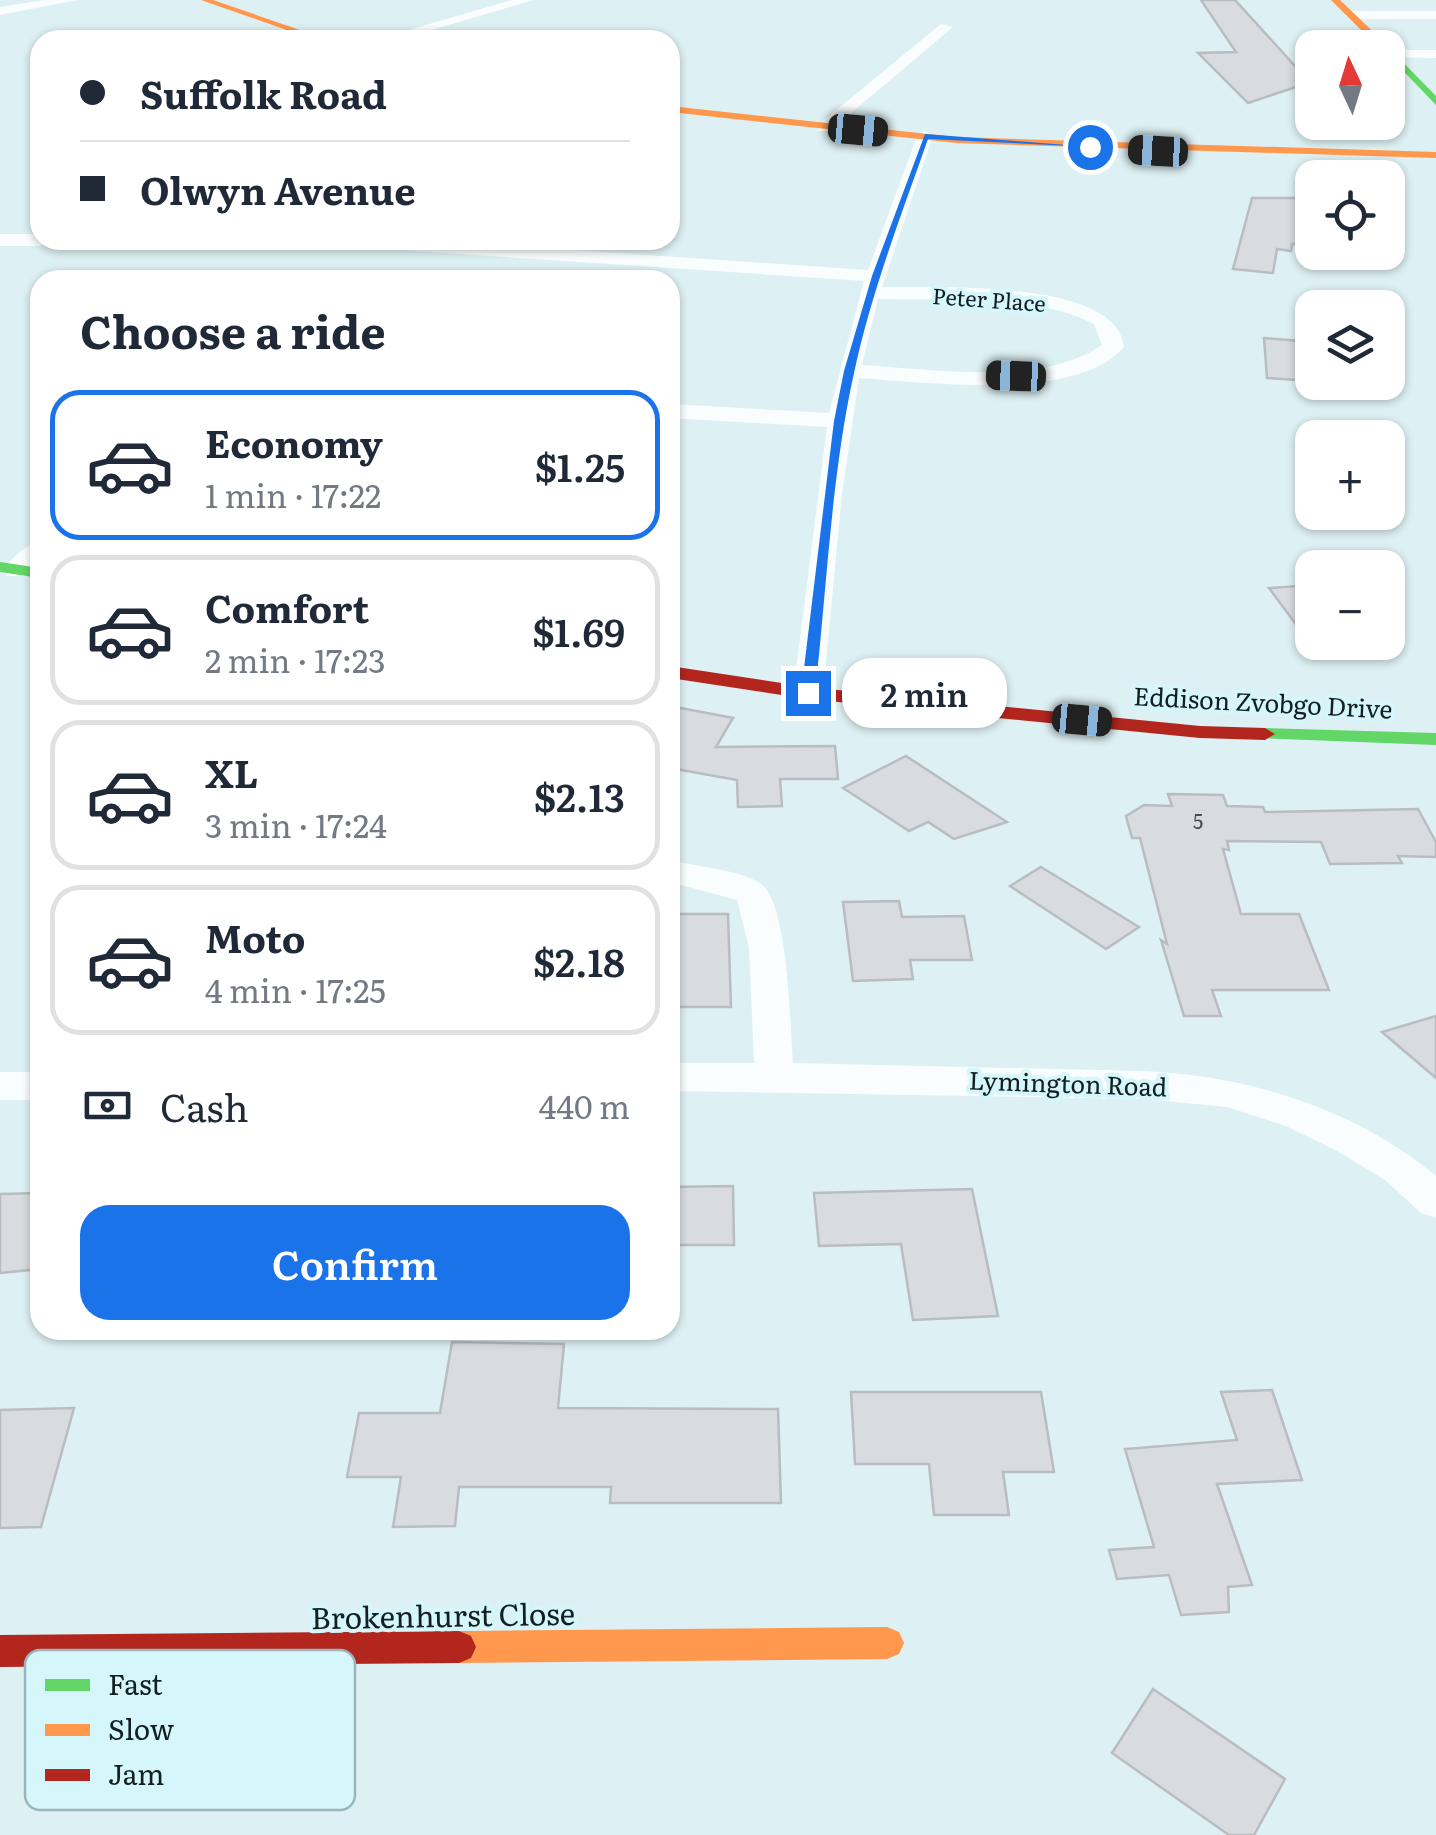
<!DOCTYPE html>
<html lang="en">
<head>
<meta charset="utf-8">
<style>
	:root { --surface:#fff; --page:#f2f2f3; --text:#1f2937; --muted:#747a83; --line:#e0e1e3; --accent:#1a73e8 }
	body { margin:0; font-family:Literata,serif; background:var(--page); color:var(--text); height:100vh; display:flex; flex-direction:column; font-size:38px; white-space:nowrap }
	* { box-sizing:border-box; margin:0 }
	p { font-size:32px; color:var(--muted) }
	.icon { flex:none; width:55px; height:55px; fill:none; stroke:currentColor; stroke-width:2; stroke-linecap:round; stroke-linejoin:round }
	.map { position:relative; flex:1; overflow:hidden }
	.sheet { position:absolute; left:30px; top:270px; width:650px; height:1070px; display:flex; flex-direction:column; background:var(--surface); border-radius:30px; box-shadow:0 2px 8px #0004 }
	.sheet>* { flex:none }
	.hud { position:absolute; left:30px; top:30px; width:650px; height:220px; border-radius:30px; box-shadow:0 2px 8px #0004; display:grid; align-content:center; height:220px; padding:0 50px; background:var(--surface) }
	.needle { width:65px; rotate:356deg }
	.fabs { position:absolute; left:1295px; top:30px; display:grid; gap:20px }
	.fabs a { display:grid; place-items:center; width:110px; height:110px; border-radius:20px; background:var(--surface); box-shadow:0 2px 8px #0004; font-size:50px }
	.end { position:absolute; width:45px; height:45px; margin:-22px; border:12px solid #1a73e8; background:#fff; box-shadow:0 0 0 5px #fff }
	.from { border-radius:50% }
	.bubble { position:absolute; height:70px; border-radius:30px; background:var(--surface); box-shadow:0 2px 8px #0004; font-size:32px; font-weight:600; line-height:70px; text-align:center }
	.car { position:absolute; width:30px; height:60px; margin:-30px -15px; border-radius:12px; box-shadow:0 0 8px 2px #0007; background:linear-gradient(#222 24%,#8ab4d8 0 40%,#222 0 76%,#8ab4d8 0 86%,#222 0) }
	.hud b { display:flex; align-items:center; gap:35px; height:95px; font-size:38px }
	.hud b+b { border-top:2px solid var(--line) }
	.hud i { width:25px; height:25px; background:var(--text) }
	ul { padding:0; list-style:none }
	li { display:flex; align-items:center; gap:30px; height:150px; margin:0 20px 15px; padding:0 30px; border:5px solid var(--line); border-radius:30px }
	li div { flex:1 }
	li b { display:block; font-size:38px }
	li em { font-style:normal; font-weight:600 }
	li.current { border-color:var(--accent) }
	li>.icon { width:90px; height:90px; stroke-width:1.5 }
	h2 { padding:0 50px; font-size:45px; line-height:120px }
	.pay { display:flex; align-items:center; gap:25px; height:110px; padding:0 50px; font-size:38px }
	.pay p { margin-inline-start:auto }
	.button { display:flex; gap:20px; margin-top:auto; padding:20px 50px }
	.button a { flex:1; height:115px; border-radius:30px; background:var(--accent); color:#fff; font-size:40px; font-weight:600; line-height:115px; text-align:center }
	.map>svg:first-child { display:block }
	.building { fill:#d8dbe0; stroke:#b9bdc2; stroke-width:2.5 }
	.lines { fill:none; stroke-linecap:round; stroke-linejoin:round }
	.street { fill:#fafdfd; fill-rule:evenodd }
	.fast { fill:#63d668; fill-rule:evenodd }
	.slow { fill:#ff974d; fill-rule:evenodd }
	.jam { fill:#b3261e; fill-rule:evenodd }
	.route { fill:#1a73e8 }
	.labels { text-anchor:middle; stroke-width:8; stroke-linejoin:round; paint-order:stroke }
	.number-label { font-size:20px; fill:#444e51 }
	.far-street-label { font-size:22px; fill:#131f21; stroke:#d5f6fb }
	.street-label { font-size:25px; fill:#131f21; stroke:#d5f6fb }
	.near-street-label { font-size:30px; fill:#131f21; stroke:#d5f6fb }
	.key { fill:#d5f6fb; stroke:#9bb6ba; stroke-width:2.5 }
	.key-label { font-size:28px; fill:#131f21 }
</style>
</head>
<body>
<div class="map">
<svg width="1436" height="1835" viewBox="0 0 1436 1835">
	<rect width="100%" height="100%" fill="#ddf0f3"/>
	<g class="building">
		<polygon points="1201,0 1235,0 1305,77 1297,80 1308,83 1248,103 1198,53 1236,52"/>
		<polygon points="1252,198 1312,198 1312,246 1292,244 1291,251 1277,249 1273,273 1233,269"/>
		<polygon points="1264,338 1312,342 1312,381 1267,378"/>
		<polygon points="1312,585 1312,646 1269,588"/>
		<polygon points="670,706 733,718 716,747 835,746 838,779 780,779 782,806 738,807 737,780 670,768"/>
		<polygon points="906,756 1007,822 954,839 928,822 909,831 843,788"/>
		<polygon points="1168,794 1223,795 1227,806 1263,807 1265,812 1418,809 1436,842 1436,857 1398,856 1402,863 1330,864 1321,842 1227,841 1229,850 1223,849 1241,914 1299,914 1329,990 1212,990 1221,1016 1184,1016 1161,940 1167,944 1140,838 1132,838 1126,816 1144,805 1172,806"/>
		<polygon points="1041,867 1139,927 1106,949 1010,886"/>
		<polygon points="899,901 902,917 964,916 972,960 910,960 913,979 853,981 843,902"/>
		<polygon points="670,914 728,914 731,1007 670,1007"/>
		<polygon points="1436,1016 1436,1078 1382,1032"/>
		<polygon points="733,1186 734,1245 670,1245 670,1187"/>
		<polygon points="972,1189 998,1316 913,1320 901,1244 819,1246 814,1193"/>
		<polygon points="40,1193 40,1269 0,1273 0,1194"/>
		<polygon points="452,1342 564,1344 558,1408 778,1409 781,1503 610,1503 611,1487 459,1487 455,1526 393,1527 401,1477 347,1477 359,1413 440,1413"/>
		<polygon points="1272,1390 1302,1480 1217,1484 1252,1585 1228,1587 1229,1612 1181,1615 1169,1575 1117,1579 1109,1550 1154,1547 1125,1449 1237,1440 1221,1392"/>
		<polygon points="851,1392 1041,1392 1054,1472 1003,1472 1009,1515 934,1515 929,1464 855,1464"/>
		<polygon points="74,1408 41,1527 0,1528 0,1410"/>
		<polygon points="1153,1689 1285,1779 1254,1835 1229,1835 1112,1753"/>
	</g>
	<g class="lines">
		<g class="street">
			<polygon points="44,0 77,0 0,15 0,7"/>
			<polygon points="512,0 534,0 397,40 374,40"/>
			<polygon points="1436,11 1436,19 1351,19 1344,15 1351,11"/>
			<polygon points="941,24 953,27 830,131 818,131 818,125"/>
			<polygon points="1436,50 1436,58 1388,57 1388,51 1392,50"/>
			<path d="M 925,131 L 933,136 L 882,287 C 934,288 1118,278 1124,347 C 1076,403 926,382 859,378 L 842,494 L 823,693 L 819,699 L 797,699 L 793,693 L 827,427 L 670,418 L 670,404 L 829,413 L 864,281 L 357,247 L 126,246 L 116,240 L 427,240 L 868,270 L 917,136 ZM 878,299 C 948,301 1030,292 1094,324 L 1102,345 C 1042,387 932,369 862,365 Z"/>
			<polygon points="0,234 40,234 40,240 50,240 40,246 0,246"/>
			<path d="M 40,541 L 40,563 L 25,576 L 7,576 L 3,570 C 11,558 26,545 40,541 Z"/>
			<path d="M 670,860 C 697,867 737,869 760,883 C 789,901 790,1028 793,1063 L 1144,1071 C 1249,1076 1354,1108 1436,1176 L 1436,1218 L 1421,1213 L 1385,1180 L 1337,1151 L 1286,1126 L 1227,1107 L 1144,1099 L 670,1091 L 670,1063 L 754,1063 L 749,947 L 737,900 L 670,882 Z"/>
			<rect x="0" y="1072" width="40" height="28"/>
		</g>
		<g class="fast">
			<polygon points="1388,47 1436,96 1436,105 1388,55"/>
			<polygon points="0,562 40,568 40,578 0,572"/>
			<polygon points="1265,728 1436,733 1436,745 1258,738 1255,734"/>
		</g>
		<g class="slow">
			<polygon points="201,0 213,0 329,40 315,40"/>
			<polygon points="1331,0 1340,0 1388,46 1388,50 1379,48"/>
			<polygon points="670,106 956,137 1436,152 1436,158 956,143 670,112"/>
			<polygon points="887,1627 899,1632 904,1643 899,1654 887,1659 459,1663 447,1658 442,1647 447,1636 459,1631"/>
		</g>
		<g class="jam">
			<polygon points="670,666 808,687 1200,726 1265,728 1275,734 1265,740 1200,738 808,699 670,678"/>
			<polygon points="459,1631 471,1636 476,1647 471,1658 459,1663 0,1667 0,1635"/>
		</g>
	</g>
	<path class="route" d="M 925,134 L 1093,147 L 928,139 C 901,216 871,293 854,373 C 831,477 827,587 815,693 L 808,697 L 801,693 L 834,421 L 844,371 L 872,276 Z"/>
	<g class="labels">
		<g class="number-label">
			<text x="1198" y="829">5</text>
		</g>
		<g class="far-street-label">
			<text transform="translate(989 300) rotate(4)" y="8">Peter Place</text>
		</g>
		<g class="street-label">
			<text transform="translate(1263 703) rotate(3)" y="9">Eddison Zvobgo Drive</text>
			<text transform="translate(1068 1084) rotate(2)" y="9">Lymington Road</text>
		</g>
		<g class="near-street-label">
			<text transform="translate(443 1617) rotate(-1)" y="10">Brokenhurst Close</text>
		</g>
	</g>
	<rect x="25" y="1650" width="330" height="160" rx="15" class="key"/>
	<rect x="45" y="1679" width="45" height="12" fill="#63d668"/>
	<rect x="45" y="1724" width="45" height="12" fill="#ff974d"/>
	<rect x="45" y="1769" width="45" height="12" fill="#b3261e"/>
	<g class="key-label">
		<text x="108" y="1695">Fast</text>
		<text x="108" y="1740">Slow</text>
		<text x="108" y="1785">Jam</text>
	</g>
</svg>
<div class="fabs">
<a><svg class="needle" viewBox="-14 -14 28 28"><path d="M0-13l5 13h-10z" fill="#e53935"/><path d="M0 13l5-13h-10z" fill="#747a83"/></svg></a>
<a><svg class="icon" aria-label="locate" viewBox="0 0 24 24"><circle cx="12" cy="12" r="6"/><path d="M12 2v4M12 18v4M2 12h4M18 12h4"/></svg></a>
<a><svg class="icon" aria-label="layers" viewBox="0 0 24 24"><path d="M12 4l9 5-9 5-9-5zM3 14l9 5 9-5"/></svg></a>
<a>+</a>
<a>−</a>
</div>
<i class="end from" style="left:1090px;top:147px"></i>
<i class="end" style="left:808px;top:693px"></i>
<div class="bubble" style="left:842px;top:658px;width:165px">2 min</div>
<i class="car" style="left:858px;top:130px;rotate:95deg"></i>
<i class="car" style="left:1158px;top:151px;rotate:273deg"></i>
<i class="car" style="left:1016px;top:376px;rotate:272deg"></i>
<i class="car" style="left:1082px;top:720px;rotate:95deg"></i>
<div class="hud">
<b><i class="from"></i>Suffolk Road</b>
<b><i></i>Olwyn Avenue</b>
</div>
<section class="sheet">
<h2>Choose a ride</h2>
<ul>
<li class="current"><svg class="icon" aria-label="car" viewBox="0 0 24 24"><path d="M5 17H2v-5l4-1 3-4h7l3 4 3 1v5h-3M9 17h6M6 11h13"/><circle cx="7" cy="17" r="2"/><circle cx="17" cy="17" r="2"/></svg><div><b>Economy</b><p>1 min · 17:22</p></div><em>$1.25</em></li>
<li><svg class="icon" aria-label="car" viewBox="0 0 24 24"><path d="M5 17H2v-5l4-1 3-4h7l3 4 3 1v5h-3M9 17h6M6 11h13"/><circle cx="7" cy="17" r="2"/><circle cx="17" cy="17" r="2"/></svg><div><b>Comfort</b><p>2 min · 17:23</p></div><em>$1.69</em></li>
<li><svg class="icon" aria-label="car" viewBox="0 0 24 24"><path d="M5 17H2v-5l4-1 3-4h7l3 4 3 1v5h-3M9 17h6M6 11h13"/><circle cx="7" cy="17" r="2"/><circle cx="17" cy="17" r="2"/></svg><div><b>XL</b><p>3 min · 17:24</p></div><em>$2.13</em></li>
<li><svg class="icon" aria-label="car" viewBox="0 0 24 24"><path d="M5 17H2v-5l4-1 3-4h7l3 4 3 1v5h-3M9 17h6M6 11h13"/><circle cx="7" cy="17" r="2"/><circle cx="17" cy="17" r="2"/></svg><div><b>Moto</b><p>4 min · 17:25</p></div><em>$2.18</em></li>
</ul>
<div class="pay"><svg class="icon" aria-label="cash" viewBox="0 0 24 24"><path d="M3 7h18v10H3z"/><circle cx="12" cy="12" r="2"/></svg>Cash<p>440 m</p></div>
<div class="button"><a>Confirm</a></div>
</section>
</div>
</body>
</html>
